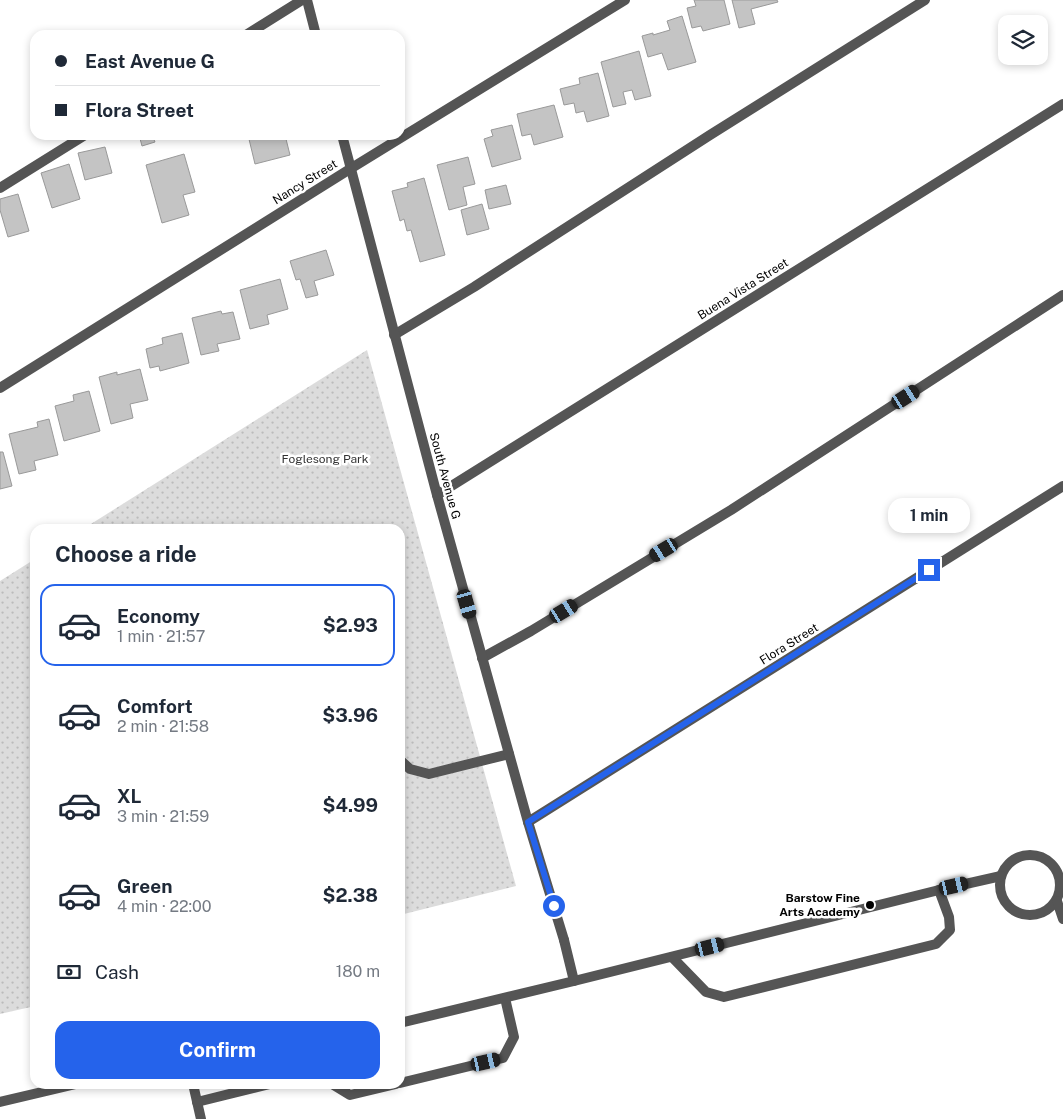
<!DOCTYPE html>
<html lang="en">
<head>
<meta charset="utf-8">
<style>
	:root { --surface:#fff; --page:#f2f2f3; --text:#1f2937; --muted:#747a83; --line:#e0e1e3; --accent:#2563eb }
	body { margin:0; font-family:"Public Sans",sans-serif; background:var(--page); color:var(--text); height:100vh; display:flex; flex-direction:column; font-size:19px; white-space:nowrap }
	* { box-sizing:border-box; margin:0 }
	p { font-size:16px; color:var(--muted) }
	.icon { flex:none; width:28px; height:28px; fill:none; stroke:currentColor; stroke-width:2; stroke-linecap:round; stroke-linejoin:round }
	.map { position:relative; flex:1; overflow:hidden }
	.side { position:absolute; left:30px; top:524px; width:375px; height:565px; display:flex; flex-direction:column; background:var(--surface); border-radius:15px; box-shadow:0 2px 8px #0003 }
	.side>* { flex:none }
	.banner { position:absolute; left:30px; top:30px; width:375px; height:110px; border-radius:15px; box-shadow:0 2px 8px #0003; display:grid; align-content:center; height:110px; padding:0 25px; background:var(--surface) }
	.tools { position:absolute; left:998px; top:15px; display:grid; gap:10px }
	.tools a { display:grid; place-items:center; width:50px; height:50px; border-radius:10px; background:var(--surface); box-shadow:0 2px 8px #0003; font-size:25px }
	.end { position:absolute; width:22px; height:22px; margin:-11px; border:6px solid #2563eb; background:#fff; box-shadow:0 0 0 2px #fff }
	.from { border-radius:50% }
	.bubble { position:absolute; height:35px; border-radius:15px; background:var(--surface); box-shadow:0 2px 8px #0003; font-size:16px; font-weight:700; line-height:35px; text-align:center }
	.car { position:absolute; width:15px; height:30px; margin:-15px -8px; border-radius:6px; box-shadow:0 0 4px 1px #0007; background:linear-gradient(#222 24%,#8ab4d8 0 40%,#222 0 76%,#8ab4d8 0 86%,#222 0) }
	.banner b { display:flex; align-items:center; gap:18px; height:48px; font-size:19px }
	.banner b+b { border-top:1px solid var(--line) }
	.banner i { width:12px; height:12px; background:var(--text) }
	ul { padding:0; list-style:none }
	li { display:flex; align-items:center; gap:15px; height:82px; margin:0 10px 8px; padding:0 15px; border:2px solid transparent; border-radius:15px }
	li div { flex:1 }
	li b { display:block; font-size:19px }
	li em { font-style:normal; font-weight:700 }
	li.selected { border-color:var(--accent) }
	li>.icon { width:45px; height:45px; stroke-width:1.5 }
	h2 { padding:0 25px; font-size:22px; line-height:60px }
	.pay { display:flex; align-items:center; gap:12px; height:55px; padding:0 25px; font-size:19px }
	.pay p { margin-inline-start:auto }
	.cta { display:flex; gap:10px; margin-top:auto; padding:10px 25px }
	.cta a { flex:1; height:58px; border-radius:15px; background:var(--accent); color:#fff; font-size:20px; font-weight:700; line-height:58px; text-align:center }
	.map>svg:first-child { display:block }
	.park { fill:url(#park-dots) }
	.building { fill:#c4c4c4; stroke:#999 }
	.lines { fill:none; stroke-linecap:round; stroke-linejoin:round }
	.lane { stroke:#555; stroke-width:10 }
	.street { stroke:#555; stroke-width:10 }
	.route { stroke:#2563eb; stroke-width:6 }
	.poi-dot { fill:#000; stroke:#fff; stroke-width:2 }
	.labels { text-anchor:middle; stroke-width:5; stroke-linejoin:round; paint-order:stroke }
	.street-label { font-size:12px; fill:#000; stroke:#fff }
	.park-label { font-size:12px; fill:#333; stroke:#fff }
	.poi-label { font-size:12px; font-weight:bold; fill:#000; stroke:#fff; text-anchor:end }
</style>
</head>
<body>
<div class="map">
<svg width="1063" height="1119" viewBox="0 0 1063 1119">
	<defs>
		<pattern id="park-dots" width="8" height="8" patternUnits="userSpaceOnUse" patternTransform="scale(1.25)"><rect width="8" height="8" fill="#dcdcdc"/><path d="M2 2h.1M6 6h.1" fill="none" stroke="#bbb" stroke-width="1.8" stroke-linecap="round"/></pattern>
	</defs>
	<rect width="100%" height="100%" fill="#fff"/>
	<g class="park">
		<polygon points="367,350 516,886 400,915 400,529 83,529"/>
		<polygon points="35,559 35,1006 0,1014 0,581"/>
	</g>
	<g class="building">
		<polygon points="694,0 724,0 730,24 703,31 701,26 692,28 687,8 696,6"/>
		<polygon points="732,0 777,0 778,2 751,9 755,24 739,28"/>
		<polygon points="682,16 696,62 668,70 662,53 648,57 642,36 653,33 653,35 670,30 667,21"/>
		<polygon points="639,51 651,96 635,100 632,90 623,92 626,104 613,107 601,62"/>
		<polygon points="598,73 609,116 587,122 584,111 576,113 574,103 564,105 560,89 580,84 579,78"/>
		<polygon points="554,105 563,137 534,145 531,134 522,136 517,114"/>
		<polygon points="512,125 521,159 492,167 484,139 493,136 491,130"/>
		<polygon points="139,135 152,135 155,142 142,146"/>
		<polygon points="248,135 285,135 290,155 255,164"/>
		<polygon points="105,147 112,173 85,180 78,153"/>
		<polygon points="184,154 195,192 183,195 189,215 162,223 146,165"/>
		<polygon points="468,157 475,184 463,187 467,205 449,210 437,165"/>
		<polygon points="69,164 80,199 52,208 41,173"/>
		<polygon points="424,178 445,255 420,262 411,230 407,231 404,219 400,221 392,191 408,187 407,183"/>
		<polygon points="506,185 511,204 489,209 485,190"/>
		<polygon points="18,194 29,231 8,237 0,210 0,199"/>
		<polygon points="482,204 489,229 467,235 461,210"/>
		<polygon points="326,250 334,275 314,281 318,295 306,298 300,279 296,280 290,261"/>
		<polygon points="280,279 288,309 267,315 269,324 250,329 240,290"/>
		<polygon points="221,311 222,314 233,312 240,339 217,344 219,351 201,355 192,318"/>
		<polygon points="182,333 189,363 160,371 159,366 150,368 146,349 163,344 162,338"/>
		<polygon points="140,369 148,400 130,404 133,418 111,424 99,377 117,372 117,375"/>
		<polygon points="89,391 100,431 64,441 55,406 74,401 73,395"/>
		<polygon points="49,419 58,455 34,461 36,470 19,474 9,434 38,427 37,422"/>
		<polygon points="0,452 3,452 12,486 0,489"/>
	</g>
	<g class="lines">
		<g class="lane">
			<polyline points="246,35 302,0"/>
			<polyline points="0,188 85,135"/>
			<polyline points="394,335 474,287 710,135 925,0"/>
			<polyline points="482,658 531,631 731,510 1063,295"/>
			<polyline points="400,760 410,769 429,774 509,754"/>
			<circle cx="1030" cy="885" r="30"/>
			<polyline points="1057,901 1063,919"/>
			<polyline points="564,940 574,981"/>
			<polyline points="672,957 706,992 724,997 936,944 950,930 949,917 939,890"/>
			<polyline points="400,1023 574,981 939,890 1001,876"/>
			<polyline points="400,1083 503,1058 514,1037 505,998"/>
			<polyline points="193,1084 201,1119"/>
			<polyline points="332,1084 350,1095 396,1084"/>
			<polyline points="0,1102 76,1084"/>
			<polyline points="197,1102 270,1084"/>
		</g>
		<g class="street">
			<polyline points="307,0 316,35"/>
			<polyline points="342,135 437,495 528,822 564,940"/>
			<polyline points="0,388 350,169 625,0"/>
			<polyline points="437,495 1063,104"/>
			<polyline points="528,822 1063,486"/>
		</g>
	</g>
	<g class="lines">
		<polyline class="route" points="554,906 528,822 929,570"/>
	</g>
	<circle class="poi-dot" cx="870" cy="905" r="5"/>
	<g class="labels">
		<g class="street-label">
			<text transform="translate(305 182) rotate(-32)" y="4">Nancy Street</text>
			<text transform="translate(743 289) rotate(-32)" y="4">Buena Vista Street</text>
			<text transform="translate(445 476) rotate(75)" y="4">South Avenue G</text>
			<text transform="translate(789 644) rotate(-32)" y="4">Flora Street</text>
		</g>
		<g class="park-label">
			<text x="325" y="463">Foglesong Park</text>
		</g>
		<g class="poi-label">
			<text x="860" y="902">Barstow Fine<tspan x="860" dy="14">Arts Academy</tspan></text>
		</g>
	</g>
</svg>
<div class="tools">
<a><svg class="icon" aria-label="layers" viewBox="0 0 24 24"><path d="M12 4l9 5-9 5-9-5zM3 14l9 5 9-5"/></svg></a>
</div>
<i class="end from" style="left:554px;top:906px"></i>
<i class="end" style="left:929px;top:570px"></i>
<div class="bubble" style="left:888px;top:498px;width:82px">1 min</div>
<i class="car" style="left:906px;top:397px;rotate:57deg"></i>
<i class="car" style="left:664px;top:550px;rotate:239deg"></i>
<i class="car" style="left:467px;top:604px;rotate:164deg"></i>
<i class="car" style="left:564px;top:611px;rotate:59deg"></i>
<i class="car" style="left:954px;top:886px;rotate:77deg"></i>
<i class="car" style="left:710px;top:947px;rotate:76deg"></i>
<i class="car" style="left:486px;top:1062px;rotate:77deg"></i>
<div class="banner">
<b><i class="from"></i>East Avenue G</b>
<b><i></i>Flora Street</b>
</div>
<section class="side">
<h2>Choose a ride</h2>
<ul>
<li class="selected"><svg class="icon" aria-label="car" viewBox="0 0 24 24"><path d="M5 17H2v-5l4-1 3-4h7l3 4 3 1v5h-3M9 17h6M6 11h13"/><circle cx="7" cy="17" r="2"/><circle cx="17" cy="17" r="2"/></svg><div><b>Economy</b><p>1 min · 21:57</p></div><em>$2.93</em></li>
<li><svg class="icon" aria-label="car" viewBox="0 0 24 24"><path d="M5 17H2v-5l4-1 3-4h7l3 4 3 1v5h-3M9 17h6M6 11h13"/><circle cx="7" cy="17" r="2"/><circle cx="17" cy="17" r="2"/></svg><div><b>Comfort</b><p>2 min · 21:58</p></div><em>$3.96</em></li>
<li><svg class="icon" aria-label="car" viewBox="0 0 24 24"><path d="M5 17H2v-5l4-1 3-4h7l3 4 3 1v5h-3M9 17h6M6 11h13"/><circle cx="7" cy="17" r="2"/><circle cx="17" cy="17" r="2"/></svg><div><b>XL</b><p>3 min · 21:59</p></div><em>$4.99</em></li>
<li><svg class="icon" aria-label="car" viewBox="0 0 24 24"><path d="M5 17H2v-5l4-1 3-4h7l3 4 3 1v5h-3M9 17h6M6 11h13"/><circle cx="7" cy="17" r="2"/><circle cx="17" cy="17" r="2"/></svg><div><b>Green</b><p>4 min · 22:00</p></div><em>$2.38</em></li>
</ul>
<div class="pay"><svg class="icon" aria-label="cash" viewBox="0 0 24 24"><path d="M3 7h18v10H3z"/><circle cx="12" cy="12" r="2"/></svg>Cash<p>180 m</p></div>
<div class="cta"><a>Confirm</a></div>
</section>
</div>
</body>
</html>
